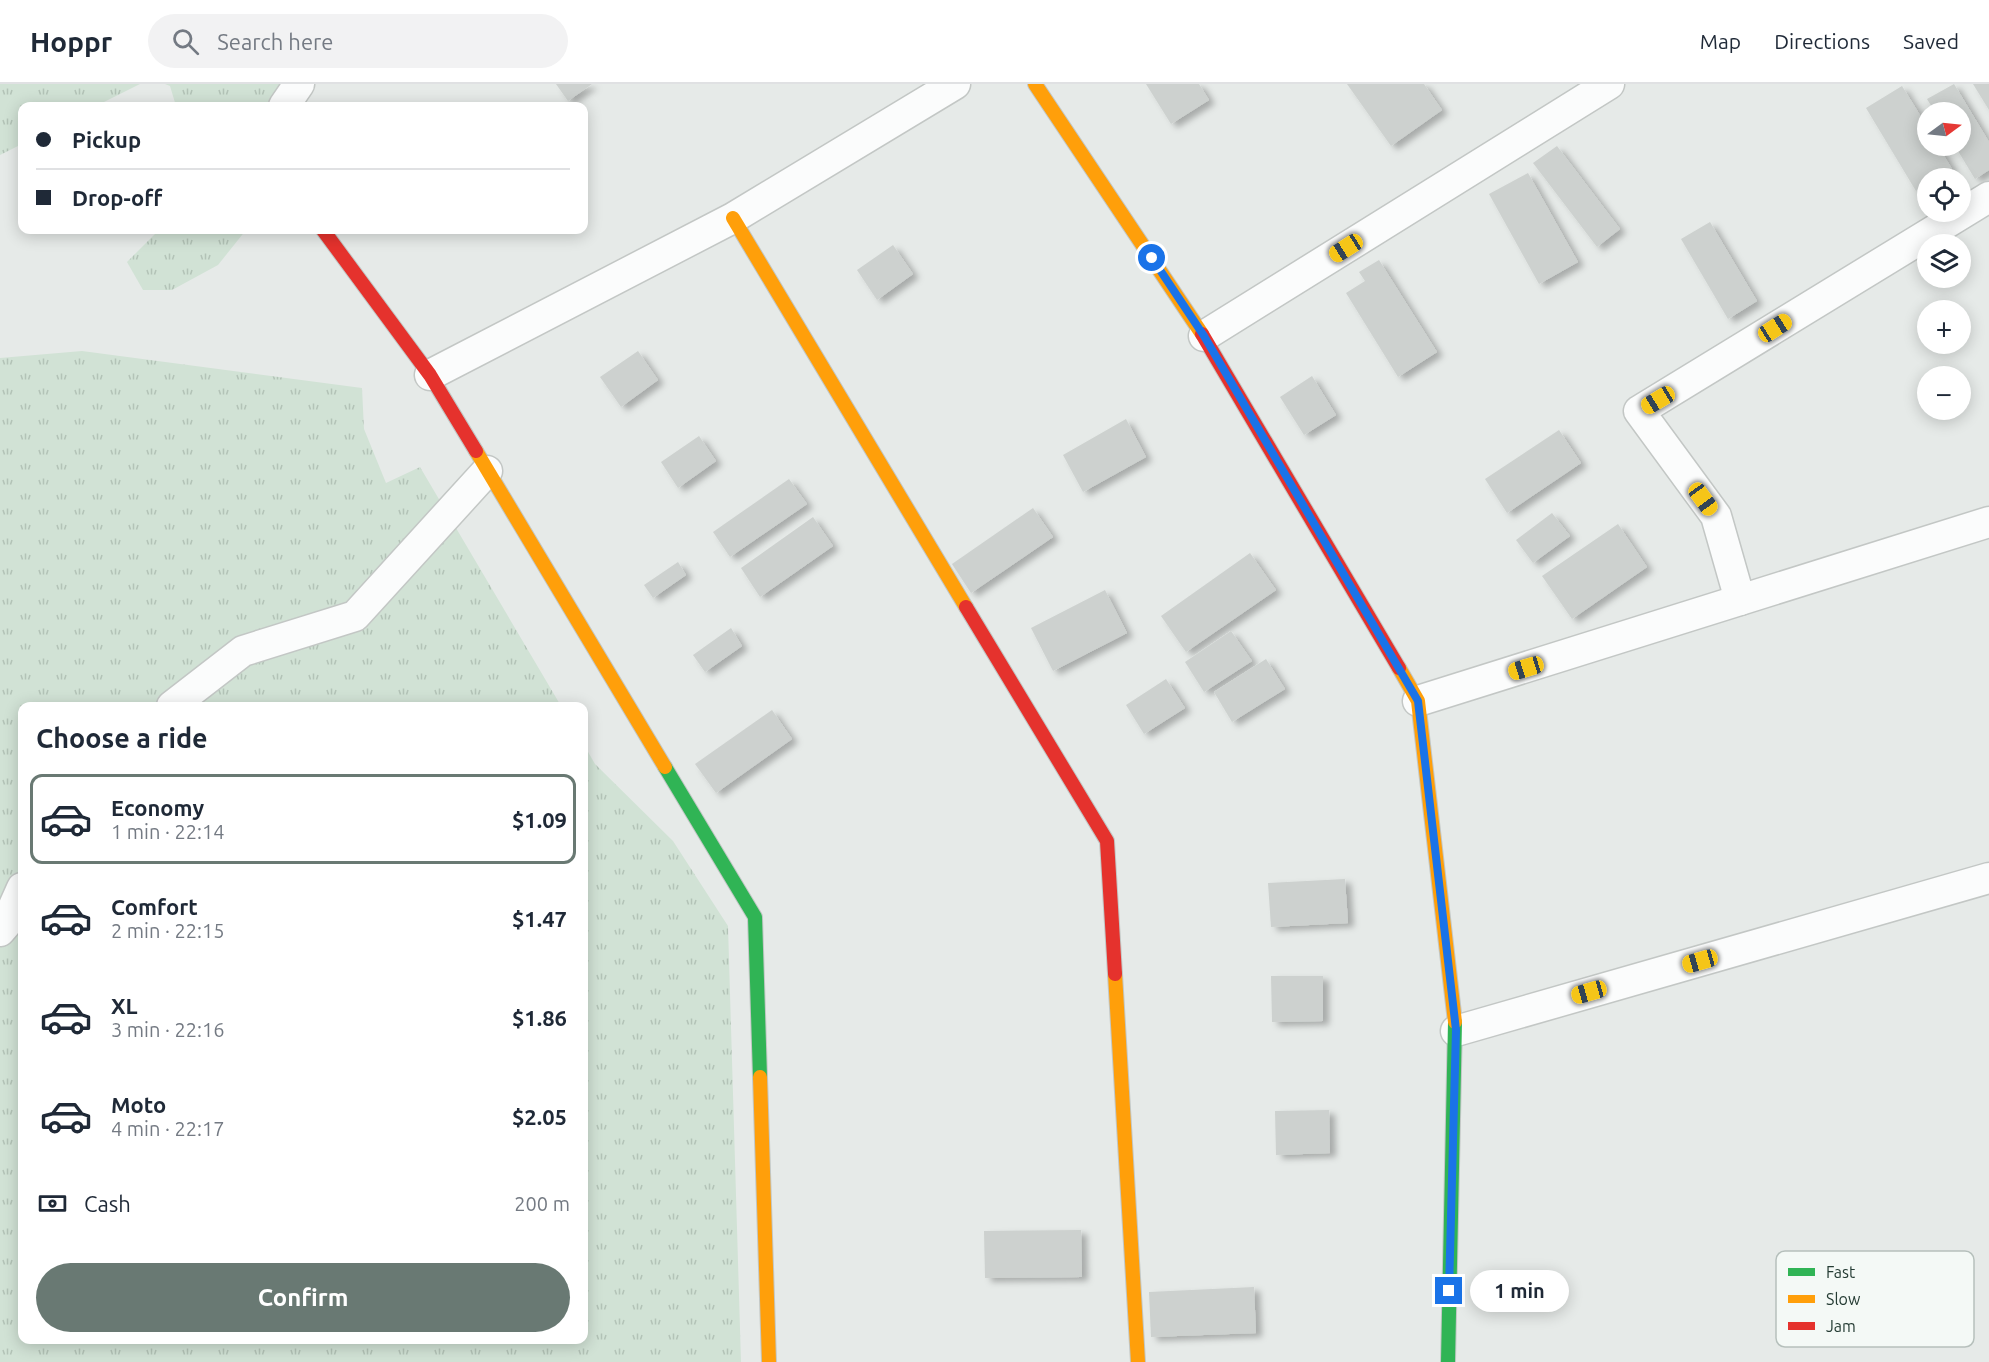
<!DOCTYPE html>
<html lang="en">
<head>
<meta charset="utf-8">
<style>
	:root { --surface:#fff; --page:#f2f2f3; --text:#1f2937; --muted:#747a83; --line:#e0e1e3; --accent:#697973 }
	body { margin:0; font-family:Ubuntu,sans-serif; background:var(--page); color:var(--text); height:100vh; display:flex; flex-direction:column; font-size:22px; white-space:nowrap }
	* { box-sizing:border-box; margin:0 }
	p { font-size:20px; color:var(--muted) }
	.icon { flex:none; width:33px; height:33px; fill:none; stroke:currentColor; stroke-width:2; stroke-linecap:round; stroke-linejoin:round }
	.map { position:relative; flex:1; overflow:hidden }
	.side { position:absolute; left:18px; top:618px; width:570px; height:642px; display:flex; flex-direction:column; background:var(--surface); border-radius:12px; box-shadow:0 3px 15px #0003 }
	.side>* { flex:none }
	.banner { position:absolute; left:18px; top:18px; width:570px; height:132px; border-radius:12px; box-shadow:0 3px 15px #0003; display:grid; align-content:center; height:132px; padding:0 18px; background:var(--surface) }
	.needle { width:39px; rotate:75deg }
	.controls { position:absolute; left:1917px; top:18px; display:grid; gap:12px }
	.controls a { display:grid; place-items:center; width:54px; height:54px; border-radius:50%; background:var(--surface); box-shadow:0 3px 15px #0003; font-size:30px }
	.end { position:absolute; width:27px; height:27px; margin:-14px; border:8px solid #1a73e8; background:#fff; box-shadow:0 0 0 3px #fff }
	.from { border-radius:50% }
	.bubble { position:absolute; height:42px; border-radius:21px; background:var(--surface); box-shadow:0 3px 15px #0003; font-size:20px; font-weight:700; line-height:42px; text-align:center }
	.car { position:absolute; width:18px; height:36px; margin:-18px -9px; border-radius:8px; box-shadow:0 0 4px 2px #0007; background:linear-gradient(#f5c518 24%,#345 0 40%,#f5c518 0 76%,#345 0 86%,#f5c518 0) }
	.banner b { display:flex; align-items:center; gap:21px; height:57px; font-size:22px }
	.banner b+b { border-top:2px solid var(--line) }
	.banner i { width:15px; height:15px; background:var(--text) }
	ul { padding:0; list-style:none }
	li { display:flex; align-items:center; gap:18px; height:90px; margin:0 12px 9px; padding:0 6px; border:3px solid transparent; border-radius:12px }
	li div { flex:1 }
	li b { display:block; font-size:22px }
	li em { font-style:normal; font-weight:700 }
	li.current { border-color:var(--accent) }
	li>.icon { width:54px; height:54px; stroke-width:1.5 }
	h2 { padding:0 18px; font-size:27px; line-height:72px }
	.pay { display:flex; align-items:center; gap:15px; height:66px; padding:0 18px; font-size:22px }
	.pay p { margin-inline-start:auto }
	.action { display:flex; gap:12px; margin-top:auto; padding:12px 18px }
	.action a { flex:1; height:69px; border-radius:36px; background:var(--accent); color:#fff; font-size:24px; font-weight:700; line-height:69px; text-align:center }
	header { display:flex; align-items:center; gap:36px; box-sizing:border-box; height:84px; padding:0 30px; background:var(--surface); border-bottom:2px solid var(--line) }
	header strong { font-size:28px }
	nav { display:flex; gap:33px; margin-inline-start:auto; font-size:21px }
	.search { width:420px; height:54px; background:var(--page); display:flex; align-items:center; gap:15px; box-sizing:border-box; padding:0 21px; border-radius:33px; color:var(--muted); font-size:22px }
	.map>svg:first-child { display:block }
	.grass { fill:url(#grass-tufts) }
	.building { fill:#cdd1cf; filter:url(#shadow) }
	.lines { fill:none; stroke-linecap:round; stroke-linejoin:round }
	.street-casing { stroke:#c3c7c5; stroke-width:33 }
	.fast-casing { stroke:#c2c7c5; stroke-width:16 }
	.slow-casing { stroke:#c2c7c5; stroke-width:16 }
	.jam-casing { stroke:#c2c7c5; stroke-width:16 }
	.street { stroke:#fbfcfc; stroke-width:30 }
	.fast { stroke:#30b455; stroke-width:14 }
	.slow { stroke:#ff9f0a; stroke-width:14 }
	.jam { stroke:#e5322d; stroke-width:14 }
	.route { stroke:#1a73e8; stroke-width:8 }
	.key { fill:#f4f9f6; stroke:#b6c0bc; stroke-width:1.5 }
	.key-label { font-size:16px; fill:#253c34 }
</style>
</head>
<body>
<header>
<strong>Hoppr</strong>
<div class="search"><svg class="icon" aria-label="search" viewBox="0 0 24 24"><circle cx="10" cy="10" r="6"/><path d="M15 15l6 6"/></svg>Search here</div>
<nav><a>Map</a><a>Directions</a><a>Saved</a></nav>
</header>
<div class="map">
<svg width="1989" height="1278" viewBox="0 0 1989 1278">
	<defs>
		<pattern id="grass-tufts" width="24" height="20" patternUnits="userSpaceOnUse" patternTransform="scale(1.5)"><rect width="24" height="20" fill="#d1e2d5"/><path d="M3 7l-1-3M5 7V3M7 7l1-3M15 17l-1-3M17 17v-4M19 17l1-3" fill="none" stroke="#b3c3b7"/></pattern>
		<filter id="shadow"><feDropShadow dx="6" dy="4" stdDeviation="3" flood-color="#0004"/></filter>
	</defs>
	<rect width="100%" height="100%" fill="#e6eae8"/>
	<g class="grass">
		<polygon points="0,0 140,0 96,22 22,22 22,60 0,71"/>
		<polygon points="165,0 281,0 265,22 176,22 170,2"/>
		<polygon points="159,146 246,146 218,181 172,206 143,206 127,178"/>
		<polygon points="82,267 362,304 364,345 386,399 420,383 561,622 22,622 22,1256 584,1256 584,661 595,680 673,757 728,842 741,1278 0,1278 0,274"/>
	</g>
	<g class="building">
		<polygon points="556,0 592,0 568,17"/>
		<polygon points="1146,0 1199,0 1209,16 1171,40"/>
		<polygon points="1347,0 1424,0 1442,26 1391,62"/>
		<polygon points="1954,0 1989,58 1989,86 1975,95 1955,62 1960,62 1960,28 1935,28 1927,15"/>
		<polygon points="1973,0 1989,0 1989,26"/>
		<polygon points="1902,2 1928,44 1928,62 1938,62 1952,85 1937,94 1928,94 1928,100 1916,107 1866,24"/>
		<polygon points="1557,62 1620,145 1597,163 1533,79"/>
		<polygon points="1528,89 1578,178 1539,200 1489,110"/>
		<polygon points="1710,138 1757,217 1728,235 1681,155"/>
		<polygon points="893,161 913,190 877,216 857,186"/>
		<polygon points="1379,176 1437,268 1398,293 1346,209 1365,197 1359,188"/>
		<polygon points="638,267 658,296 621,323 600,293"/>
		<polygon points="1312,292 1336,331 1304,351 1280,313"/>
		<polygon points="1126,335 1146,373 1083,408 1063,371"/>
		<polygon points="1559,346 1581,379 1507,429 1485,395"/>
		<polygon points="699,352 716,377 678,404 661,378"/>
		<polygon points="789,395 807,420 730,473 713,448"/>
		<polygon points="1033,424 1053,453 971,509 952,480"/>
		<polygon points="1552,429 1570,452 1533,479 1516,456"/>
		<polygon points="813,433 833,462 760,513 741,484"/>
		<polygon points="1618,440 1647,483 1572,535 1542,492"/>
		<polygon points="1250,469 1276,506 1186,568 1161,532"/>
		<polygon points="678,478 686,491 653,514 644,501"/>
		<polygon points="1105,506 1127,549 1053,587 1031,544"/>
		<polygon points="731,544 742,562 705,588 693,571"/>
		<polygon points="1231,547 1252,577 1204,608 1185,578"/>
		<polygon points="1266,575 1285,605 1232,638 1214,608"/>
		<polygon points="1166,595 1185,624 1144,650 1126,621"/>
		<polygon points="772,626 792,655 716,709 695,680"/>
		<polygon points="1345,795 1348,839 1271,843 1268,799"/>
		<polygon points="1271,892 1323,892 1323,937 1272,938"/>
		<polygon points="1329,1026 1330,1069 1276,1071 1275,1027"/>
		<polygon points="1081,1146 1082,1193 985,1194 984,1147"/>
		<polygon points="1254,1203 1256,1249 1151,1253 1149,1208"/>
	</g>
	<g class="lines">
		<g class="street-casing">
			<g id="street">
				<polyline points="284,22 299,0"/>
				<polyline points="1204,252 1609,0"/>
				<polyline points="430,291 733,134 955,0"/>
				<polyline points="1740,516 1716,432 1639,327 1989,113"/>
				<polyline points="1418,617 1989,438"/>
				<polyline points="172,622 243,567 355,532 487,387"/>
				<polyline points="0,847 6,840 22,804"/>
				<polyline points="1456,947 1989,794"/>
			</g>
		</g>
		<g class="fast-casing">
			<g id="fast">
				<polyline points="665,683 755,833 760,993"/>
				<polyline points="1448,1278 1455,938"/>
			</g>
		</g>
		<g class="slow-casing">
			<g id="slow">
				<polyline points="1035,0 1202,250"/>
				<polyline points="733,134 966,523"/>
				<polyline points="476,367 665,683"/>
				<polyline points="1399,584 1418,617 1455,938"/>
				<polyline points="1115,890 1138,1278"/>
				<polyline points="760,993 769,1278"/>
			</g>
		</g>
		<g class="jam-casing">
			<g id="jam">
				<polyline points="323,146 430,291 476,367"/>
				<polyline points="1202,250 1399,584"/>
				<polyline points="966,523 1107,757 1115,890"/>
			</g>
		</g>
		<use href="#street" class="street"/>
		<use href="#fast" class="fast"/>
		<use href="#slow" class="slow"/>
		<use href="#jam" class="jam"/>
	</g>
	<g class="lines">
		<polyline class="route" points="1152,174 1204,252 1418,617 1456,946 1449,1207"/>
	</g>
	<rect x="1776" y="1167" width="198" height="96" rx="9" class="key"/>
	<rect x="1788" y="1184" width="27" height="8" fill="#30b455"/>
	<rect x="1788" y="1211" width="27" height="8" fill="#ff9f0a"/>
	<rect x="1788" y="1238" width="27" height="8" fill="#e5322d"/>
	<g class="key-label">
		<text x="1826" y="1194">Fast</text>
		<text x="1826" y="1221">Slow</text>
		<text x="1826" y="1248">Jam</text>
	</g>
</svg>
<div class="controls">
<a><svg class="needle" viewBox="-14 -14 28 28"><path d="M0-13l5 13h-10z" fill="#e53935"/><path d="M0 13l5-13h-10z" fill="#747a83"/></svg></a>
<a><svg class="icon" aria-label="locate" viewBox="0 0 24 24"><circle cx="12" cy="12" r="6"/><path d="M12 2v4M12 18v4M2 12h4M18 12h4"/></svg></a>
<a><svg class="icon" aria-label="layers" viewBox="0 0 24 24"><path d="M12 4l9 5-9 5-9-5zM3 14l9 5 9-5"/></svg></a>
<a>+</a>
<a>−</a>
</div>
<i class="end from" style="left:1152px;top:174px"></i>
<i class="end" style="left:1449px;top:1207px"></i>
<div class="bubble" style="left:1470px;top:1186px;width:99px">1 min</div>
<i class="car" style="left:1346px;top:164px;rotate:238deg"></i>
<i class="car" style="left:1775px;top:244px;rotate:58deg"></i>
<i class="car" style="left:1658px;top:316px;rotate:239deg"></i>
<i class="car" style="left:1703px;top:415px;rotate:144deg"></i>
<i class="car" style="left:1526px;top:584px;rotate:253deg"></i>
<i class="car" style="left:1700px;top:877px;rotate:254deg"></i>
<i class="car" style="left:1589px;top:908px;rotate:254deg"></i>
<div class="banner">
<b><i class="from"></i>Pickup</b>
<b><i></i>Drop-off</b>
</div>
<section class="side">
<h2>Choose a ride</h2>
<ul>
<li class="current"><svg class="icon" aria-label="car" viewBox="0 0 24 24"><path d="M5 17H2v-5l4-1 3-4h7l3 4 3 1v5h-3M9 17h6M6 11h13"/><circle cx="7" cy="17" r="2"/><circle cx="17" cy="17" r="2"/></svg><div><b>Economy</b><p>1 min · 22:14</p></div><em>$1.09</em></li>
<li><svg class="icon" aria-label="car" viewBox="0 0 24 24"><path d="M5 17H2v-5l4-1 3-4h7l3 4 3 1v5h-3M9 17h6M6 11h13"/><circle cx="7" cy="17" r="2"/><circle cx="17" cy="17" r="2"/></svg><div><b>Comfort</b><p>2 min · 22:15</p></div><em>$1.47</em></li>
<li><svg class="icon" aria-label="car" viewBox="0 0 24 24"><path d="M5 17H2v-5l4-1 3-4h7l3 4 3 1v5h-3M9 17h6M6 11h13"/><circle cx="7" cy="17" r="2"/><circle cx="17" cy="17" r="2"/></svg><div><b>XL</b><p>3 min · 22:16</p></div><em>$1.86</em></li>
<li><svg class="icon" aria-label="car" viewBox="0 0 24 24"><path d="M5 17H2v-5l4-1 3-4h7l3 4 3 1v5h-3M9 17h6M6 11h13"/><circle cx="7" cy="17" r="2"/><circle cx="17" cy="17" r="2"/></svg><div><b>Moto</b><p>4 min · 22:17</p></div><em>$2.05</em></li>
</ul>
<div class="pay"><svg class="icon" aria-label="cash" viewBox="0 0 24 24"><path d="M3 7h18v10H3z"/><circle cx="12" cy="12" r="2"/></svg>Cash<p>200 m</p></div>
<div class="action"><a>Confirm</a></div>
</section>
</div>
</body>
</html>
